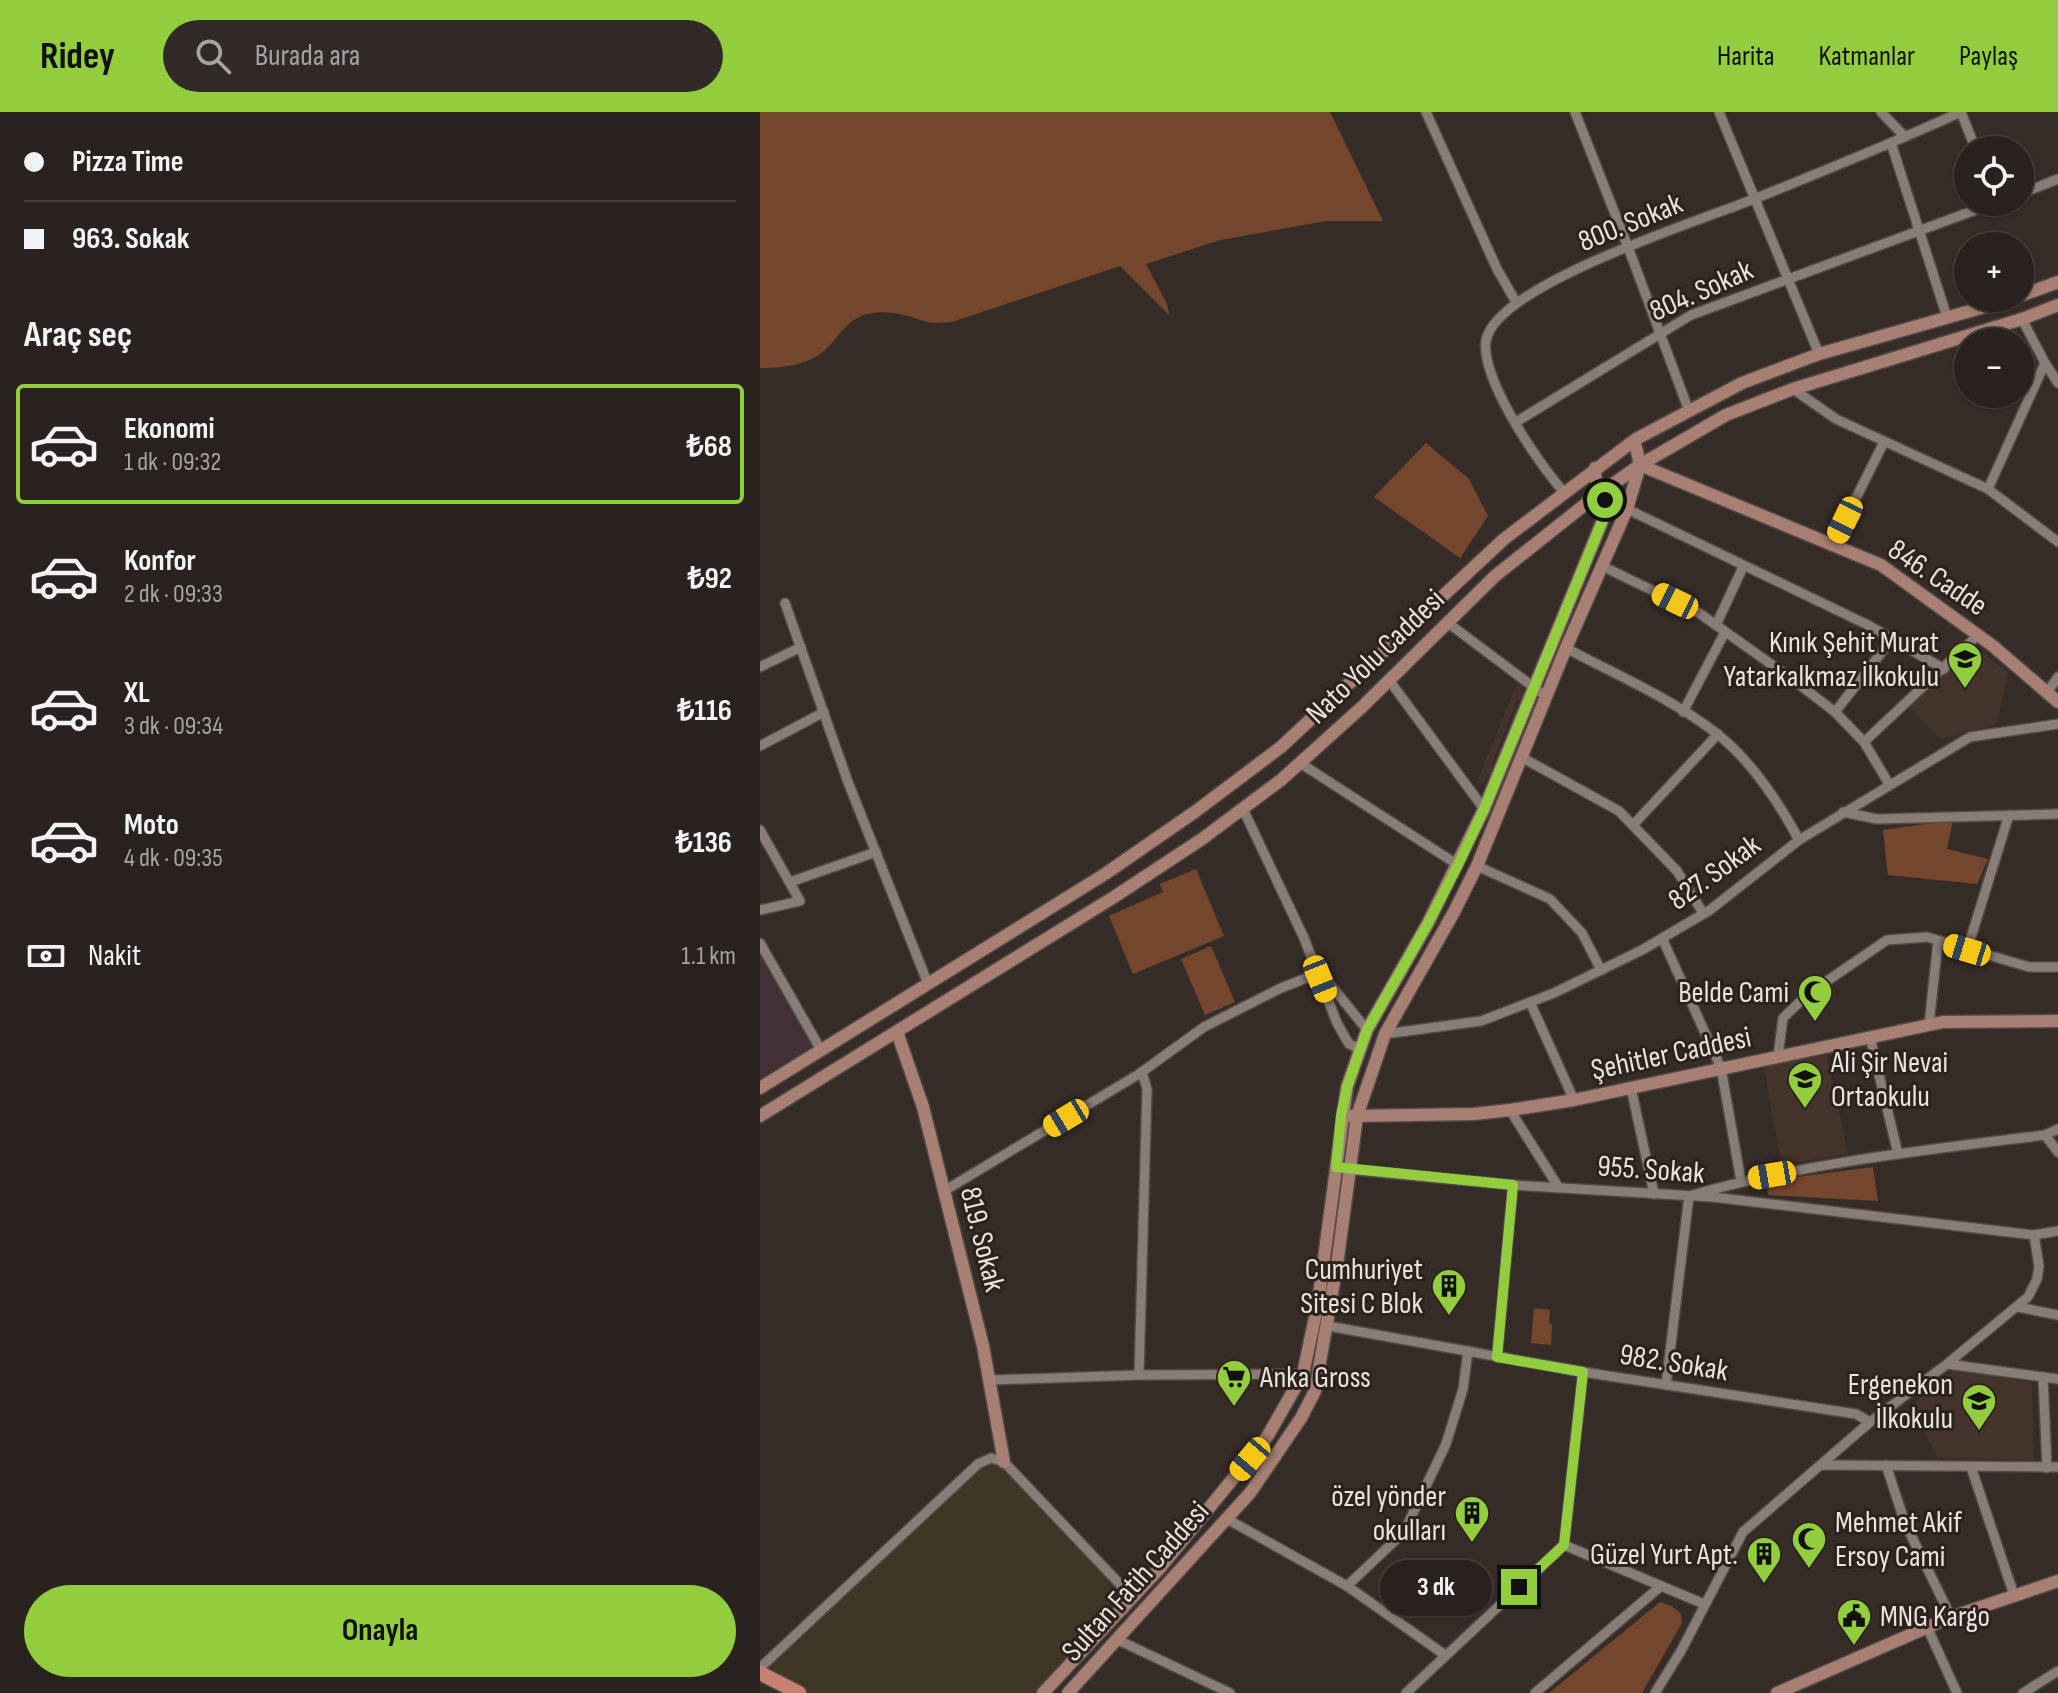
<!DOCTYPE html>
<html lang="tr">
<head>
<meta charset="utf-8">
<style>
	:root { --surface:#29221e; --page:#312a27; --text:#f1f3f6; --muted:#a5a4a4; --line:#453f3c; --accent:#92cd3e }
	body { margin:0; font-family:"Sofia Sans Condensed",sans-serif; background:var(--page); color:var(--text); height:100vh; display:flex; flex-direction:column; font-size:30px; white-space:nowrap }
	* { box-sizing:border-box; margin:0 }
	p { font-size:26px; color:var(--muted) }
	.icon { flex:none; width:44px; height:44px; fill:none; stroke:currentColor; stroke-width:2; stroke-linecap:round; stroke-linejoin:round }
	.map { position:relative; flex:1; overflow:hidden }
	.details { display:flex; flex-direction:column; background:var(--surface); width:760px }
	.details>* { flex:none }
	.top-card { display:grid; align-content:center; height:176px; padding:0 24px; background:var(--surface) }
	.controls { position:absolute; left:1194px; top:24px; display:grid; gap:16px }
	.controls a { display:grid; place-items:center; width:80px; height:80px; border-radius:50%; background:var(--surface); box-shadow:0 2px 6px #0004,0 0 0 2px var(--line); font-size:40px }
	.end { position:absolute; width:36px; height:36px; margin:-18px; border:10px solid #92cd3e; background:#111; box-shadow:0 0 0 4px #111 }
	.from { border-radius:50% }
	.bubble { position:absolute; height:56px; border-radius:28px; background:var(--surface); box-shadow:0 2px 6px #0004,0 0 0 2px var(--line); font-size:26px; font-weight:700; line-height:56px; text-align:center }
	.car { position:absolute; width:24px; height:48px; margin:-24px -12px; border-radius:10px; box-shadow:0 0 6px 2px #0007; background:linear-gradient(#f5c518 24%,#345 0 40%,#f5c518 0 76%,#345 0 86%,#f5c518 0) }
	.top-card b { display:flex; align-items:center; gap:28px; height:76px; font-size:30px }
	.top-card b+b { border-top:2px solid var(--line) }
	.top-card i { width:20px; height:20px; background:var(--text) }
	ul { padding:0; list-style:none }
	li { display:flex; align-items:center; gap:24px; height:120px; margin:0 16px 12px; padding:0 8px; border:4px solid transparent; border-radius:8px }
	li div { flex:1 }
	li b { display:block; font-size:30px }
	li em { font-style:normal; font-weight:700 }
	li.on { border-color:var(--accent) }
	li>.icon { width:72px; height:72px; stroke-width:1.5 }
	h2 { padding:0 24px; font-size:36px; line-height:96px }
	.pay { display:flex; align-items:center; gap:20px; height:88px; padding:0 24px; font-size:30px }
	.pay p { margin-inline-start:auto }
	.button { display:flex; gap:16px; margin-top:auto; padding:16px 24px }
	.button a { flex:1; height:92px; border-radius:48px; background:var(--accent); color:#111; font-size:32px; font-weight:700; line-height:92px; text-align:center }
	header { display:flex; align-items:center; gap:48px; box-sizing:border-box; height:112px; padding:0 40px; background:var(--accent); color:#111 }
	header strong { font-size:38px }
	nav { display:flex; gap:44px; margin-inline-start:auto; font-size:28px }
	.search { width:560px; height:72px; background:var(--page); display:flex; align-items:center; gap:20px; box-sizing:border-box; padding:0 28px; border-radius:44px; color:var(--muted); font-size:30px }
	main { display:flex; flex:1; min-height:0 }
	.map>svg:first-child { display:block }
	.commercial { fill:#3f3625 }
	.industrial { fill:#443137 }
	.built { fill:#44342c; fill-rule:evenodd }
	.green { fill:#76472f }
	.lines { fill:none; stroke-linecap:round; stroke-linejoin:round }
	.street-casing { stroke:#534a47; stroke-width:12 }
	.secondary-casing { stroke:#534a47; stroke-width:15 }
	.primary-casing { stroke:#534a47; stroke-width:17 }
	.street { stroke:#897d77; stroke-width:9 }
	.secondary { stroke:#a77f73; stroke-width:12 }
	.primary { stroke:#c68170; stroke-width:14 }
	.route { stroke:#92cd3e; stroke-width:10 }
	.labels { text-anchor:middle; stroke-width:6; stroke-linejoin:round; paint-order:stroke }
	.street-label { font-size:30px; fill:#e9e2df; stroke:#2d231e }
	.poi-label { font-size:30px; fill:#e9e2df; stroke:#2d231e; text-anchor:end }
</style>
</head>
<body>
<header>
<strong>Ridey</strong>
<div class="search"><svg class="icon" aria-label="search" viewBox="0 0 24 24"><circle cx="10" cy="10" r="6"/><path d="M15 15l6 6"/></svg>Burada ara</div>
<nav><a>Harita</a><a>Katmanlar</a><a>Paylaş</a></nav>
</header>
<main>
<section class="details">
<div class="top-card">
<b><i class="from"></i>Pizza Time</b>
<b><i></i>963. Sokak</b>
</div>
<h2>Araç seç</h2>
<ul>
<li class="on"><svg class="icon" aria-label="car" viewBox="0 0 24 24"><path d="M5 17H2v-5l4-1 3-4h7l3 4 3 1v5h-3M9 17h6M6 11h13"/><circle cx="7" cy="17" r="2"/><circle cx="17" cy="17" r="2"/></svg><div><b>Ekonomi</b><p>1 dk · 09:32</p></div><em>₺68</em></li>
<li><svg class="icon" aria-label="car" viewBox="0 0 24 24"><path d="M5 17H2v-5l4-1 3-4h7l3 4 3 1v5h-3M9 17h6M6 11h13"/><circle cx="7" cy="17" r="2"/><circle cx="17" cy="17" r="2"/></svg><div><b>Konfor</b><p>2 dk · 09:33</p></div><em>₺92</em></li>
<li><svg class="icon" aria-label="car" viewBox="0 0 24 24"><path d="M5 17H2v-5l4-1 3-4h7l3 4 3 1v5h-3M9 17h6M6 11h13"/><circle cx="7" cy="17" r="2"/><circle cx="17" cy="17" r="2"/></svg><div><b>XL</b><p>3 dk · 09:34</p></div><em>₺116</em></li>
<li><svg class="icon" aria-label="car" viewBox="0 0 24 24"><path d="M5 17H2v-5l4-1 3-4h7l3 4 3 1v5h-3M9 17h6M6 11h13"/><circle cx="7" cy="17" r="2"/><circle cx="17" cy="17" r="2"/></svg><div><b>Moto</b><p>4 dk · 09:35</p></div><em>₺136</em></li>
</ul>
<div class="pay"><svg class="icon" aria-label="cash" viewBox="0 0 24 24"><path d="M3 7h18v10H3z"/><circle cx="12" cy="12" r="2"/></svg>Nakit<p>1.1 km</p></div>
<div class="button"><a>Onayla</a></div>
</section>
<div class="map">
<svg width="1298" height="1581" viewBox="0 0 1298 1581">
	<rect width="100%" height="100%" fill="#372d28"/>
	<polygon class="commercial" points="231,1346 244,1350 373,1486 283,1581 39,1581 0,1556"/>
	<polygon class="industrial" points="0,831 61,938 0,976"/>
	<g class="built">
		<polygon points="1212,533 1248,560 1237,612 1180,627 1148,595"/>
		<path d="M 758,568 L 764,571 L 760,580 L 767,583 L 784,590 L 793,583 L 753,684 L 747,681 L 751,671 L 728,662 L 723,672 L 717,670 ZM 757,588 L 781,597 L 754,664 L 746,661 L 748,654 L 738,657 L 731,654 Z"/>
		<polygon points="1067,943 1088,1042 1021,1053 1004,954"/>
		<polygon points="1195,1258 1272,1271 1274,1348 1178,1346 1151,1293"/>
	</g>
	<g class="green">
		<path d="M 0,0 L 570,0 L 623,109 L 566,109 L 460,128 L 386,152 L 407,192 L 409,203 L 360,154 L 192,210 C 185,210 174,212 167,210 C 146,203 129,197 107,202 C 83,208 78,230 60,242 C 43,254 20,256 0,256 Z"/>
		<polygon points="666,331 709,367 728,404 700,446 614,385"/>
		<polygon points="1193,708 1187,737 1228,747 1217,772 1128,763 1123,718"/>
		<polygon points="436,757 464,824 373,862 349,804 403,780 400,772"/>
		<polygon points="451,834 475,890 445,903 421,847"/>
		<polygon points="1113,1055 1118,1089 1008,1083 1006,1069"/>
		<polygon points="774,1196 790,1198 789,1211 792,1213 791,1233 771,1231"/>
		<polygon points="900,1490 911,1494 921,1501 922,1511 882,1581 789,1581"/>
	</g>
	<g class="lines">
		<g class="street-casing">
			<g id="street">
				<polyline points="666,0 737,157 756,190"/>
				<polyline points="815,0 868,135 929,299"/>
				<polyline points="959,0 1059,242"/>
				<polyline points="1121,0 1145,25"/>
				<polyline points="1131,31 1187,205"/>
				<polyline points="1260,82 1298,67"/>
				<polyline points="1262,207 1285,251 1298,271"/>
				<polyline points="1033,277 1076,307 1228,377 1298,430"/>
				<polyline points="756,310 931,203 1237,90"/>
				<polyline points="1228,377 1285,251"/>
				<path d="M 804,380 C 780,354 712,256 728,222 C 752,168 936,110 994,87 C 1064,59 1133,31 1201,0 L 1216,38"/>
				<polyline points="867,397 1108,513 1184,557"/>
				<polyline points="1072,434 1124,330"/>
				<polyline points="842,454 939,501 1032,567 1075,600 1104,630 1129,672"/>
				<polyline points="25,491 88,670 168,872"/>
				<polyline points="688,511 787,585"/>
				<polyline points="956,513 983,455"/>
				<path d="M 806,536 C 856,563 911,586 956,621 C 992,649 1018,689 1039,728"/>
				<polyline points="0,555 41,535"/>
				<polyline points="629,568 724,697"/>
				<polyline points="1288,579 1298,565"/>
				<polyline points="923,600 965,520"/>
				<polyline points="1075,600 1132,527"/>
				<polyline points="1104,630 1218,523"/>
				<polyline points="0,634 64,600"/>
				<polyline points="763,646 859,699 917,759 943,801"/>
				<polyline points="540,651 698,753"/>
				<polyline points="483,697 544,826 577,911 589,932 600,937"/>
				<polyline points="1083,700 1117,707 1298,702"/>
				<polyline points="873,713 958,622"/>
				<polyline points="0,718 40,789 0,798"/>
				<polyline points="717,754 790,787 822,821 841,858"/>
				<polyline points="30,770 116,740"/>
				<polyline points="902,826 961,956 981,1069"/>
				<polyline points="0,831 61,938"/>
				<polyline points="1207,838 1249,703"/>
				<polyline points="770,890 814,988"/>
				<polyline points="1169,913 1178,829"/>
				<polyline points="625,922 721,909 794,881 882,838 950,798 1039,728 1210,625 1298,612"/>
				<polyline points="1110,925 1138,1042"/>
				<polyline points="1018,944 1023,906 1048,882 1127,828 1167,825 1269,855 1298,855"/>
				<polyline points="871,976 894,1082"/>
				<polyline points="750,998 799,1076"/>
				<polyline points="1285,1023 1298,1040"/>
				<polyline points="585,1057 753,1073 952,1085 1274,1123 1298,1119"/>
				<polyline points="184,1079 379,962 444,915 521,876 549,865 570,872 607,918"/>
				<polyline points="1258,1195 1298,1203"/>
				<polyline points="568,1214 823,1260 1096,1302 1110,1310"/>
				<polyline points="737,1245 753,1073"/>
				<polyline points="1187,1252 1298,1267"/>
				<polyline points="379,1263 387,977 382,960"/>
				<polyline points="1283,1265 1287,1356"/>
				<polyline points="231,1268 379,1263 543,1262"/>
				<path d="M 906,1273 L 929,1084 C 1044,1051 1166,1038 1285,1023 L 1298,1017"/>
				<polyline points="1062,1353 1298,1355"/>
				<polyline points="1126,1353 1145,1411 1191,1505"/>
				<polyline points="1211,1355 1254,1483"/>
				<polyline points="467,1407 587,1474 685,1543"/>
				<polyline points="804,1433 944,1492"/>
				<polyline points="587,1474 644,1420 686,1332 703,1277 708,1239"/>
				<polyline points="1167,1515 1197,1581"/>
				<polyline points="356,1527 470,1581"/>
				<polyline points="0,1556 218,1352 231,1346 244,1350 373,1486"/>
				<polyline points="646,1581 804,1433 823,1260"/>
				<polyline points="775,1581 901,1474"/>
				<polyline points="895,1581 921,1539 983,1420 1110,1310 1187,1252 1268,1185 1277,1167 1279,1154 1274,1123"/>
				<polyline points="1263,1581 1298,1559"/>
			</g>
		</g>
		<g class="secondary-casing">
			<g id="secondary">
				<polyline points="1260,184 1298,170"/>
				<polyline points="880,353 1121,453 1233,534 1298,590"/>
				<polyline points="137,920 163,995 223,1234 244,1350"/>
				<polyline points="0,976 345,762 436,699 521,635 744,427 876,327 982,271 1059,242 1256,186"/>
				<polyline points="0,1004 354,785 442,727 521,668 602,595 735,464 832,387 880,353 966,303 1033,277 1262,207 1298,193"/>
				<polyline points="590,1004 714,1002 750,998 814,988 1183,910 1298,909"/>
				<path d="M 283,1581 L 400,1456 L 507,1325 L 543,1262 L 558,1191 L 587,975 L 607,918 L 668,811 L 724,697 L 842,410 L 845,378 C 835,373 835,366 835,356"/>
				<polyline points="308,1581 490,1381 541,1306 555,1279 577,1153 597,1004 625,922 694,800 717,754 806,536 867,397 880,353 876,335 869,332"/>
				<polyline points="1017,1581 1191,1505 1298,1469"/>
			</g>
		</g>
		<g class="primary-casing">
			<polyline id="primary" points="0,1561 39,1581"/>
		</g>
		<use href="#street" class="street"/>
		<use href="#secondary" class="secondary"/>
		<use href="#primary" class="primary"/>
	</g>
	<g class="lines">
		<polyline class="route" points="759,1475 804,1433 823,1260 737,1245 753,1073 576,1055 581,1003 587,975 607,918 668,811 698,753 724,697 842,410 845,388"/>
	</g>
	<defs>
		<g id="school-pin" transform="scale(1.8)"><path d="M0 17L-7.5 6A9.5 9.5 0 1 1 7.5 6Z" fill="#92cd3e" stroke="#2d231e"/><path d="M0-5L7-2L0 1L-7-2ZM-4 1L0 2.5L4 1V4Q0 6-4 4Z" fill="#111"/></g>
		<g id="mosque-pin" transform="scale(1.8)"><path d="M0 17L-7.5 6A9.5 9.5 0 1 1 7.5 6Z" fill="#92cd3e" stroke="#2d231e"/><path d="M3.5-4.9A6 6 0 1 0 3.5 4.9A5 5 0 1 1 3.5-4.9Z" fill="#111"/></g>
		<g id="building-pin" transform="scale(1.8)"><path d="M0 17L-7.5 6A9.5 9.5 0 1 1 7.5 6Z" fill="#92cd3e" stroke="#2d231e"/><path d="M-4-6H4V6H1V3H-1V6H-4ZM-2.5-4.3h1.7v1.8h-1.7ZM.8-4.3h1.7v1.8H.8ZM-2.5-1h1.7V.8h-1.7ZM.8-1h1.7V.8H.8Z" fill="#111"/></g>
		<g id="supermarket-pin" transform="scale(1.8)"><path d="M0 17L-7.5 6A9.5 9.5 0 1 1 7.5 6Z" fill="#92cd3e" stroke="#2d231e"/><path d="M-6-5.5h2.5l.6 2H6L4.5 2H-2.5L-4.4-4H-6ZM-1.5 3.2a1.3 1.3 0 1 0 .1 0ZM3 3.2a1.3 1.3 0 1 0 .1 0Z" fill="#111"/></g>
		<g id="civic-pin" transform="scale(1.8)"><path d="M0 17L-7.5 6A9.5 9.5 0 1 1 7.5 6Z" fill="#92cd3e" stroke="#2d231e"/><path d="M-.6-6.5H3V-4.5H.6V-3L4-1V1h2V6H-6V1h2V-1L-.6-3ZM-1.2 2.5V6h2.4V2.5Z" fill="#111"/></g>
	</defs>
	<g fill-rule="evenodd">
		<use href="#school-pin" x="1205" y="547"/>
		<use href="#mosque-pin" x="1055" y="880"/>
		<use href="#school-pin" x="1045" y="967"/>
		<use href="#building-pin" x="689" y="1174"/>
		<use href="#supermarket-pin" x="474" y="1265"/>
		<use href="#school-pin" x="1219" y="1289"/>
		<use href="#building-pin" x="712" y="1401"/>
		<use href="#mosque-pin" x="1049" y="1427"/>
		<use href="#building-pin" x="1004" y="1442"/>
		<use href="#civic-pin" x="1094" y="1504"/>
	</g>
	<g class="labels">
		<g class="street-label">
			<text transform="translate(870 110) rotate(-22)" y="10">800. Sokak</text>
			<text transform="translate(941 178) rotate(-24)" y="10">804. Sokak</text>
			<text transform="translate(1178 465) rotate(34)" y="10">846. Cadde</text>
			<text transform="translate(615 544) rotate(-44)" y="10">Nato Yolu Caddesi</text>
			<text transform="translate(954 760) rotate(-36)" y="10">827. Sokak</text>
			<text transform="translate(911 941) rotate(-12)" y="10">Şehitler Caddesi</text>
			<text transform="translate(891 1057) rotate(4)" y="10">955. Sokak</text>
			<text transform="translate(223 1127) rotate(76)" y="10">819. Sokak</text>
			<text transform="translate(914 1250) rotate(9)" y="10">982. Sokak</text>
			<text transform="translate(375 1469) rotate(-48)" y="10">Sultan Fatih Caddesi</text>
		</g>
		<g class="poi-label">
			<text x="1179" y="540">Kınık Şehit Murat<tspan x="1179" dy="34">Yatarkalkmaz İlkokulu</tspan></text>
			<text x="1029" y="890">Belde Cami</text>
			<text x="1071" y="960" text-anchor="start">Ali Şir Nevai<tspan x="1071" dy="34">Ortaokulu</tspan></text>
			<text x="663" y="1167">Cumhuriyet<tspan x="663" dy="34">Sitesi C Blok</tspan></text>
			<text x="500" y="1275" text-anchor="start">Anka Gross</text>
			<text x="1193" y="1282">Ergenekon<tspan x="1193" dy="34">İlkokulu</tspan></text>
			<text x="686" y="1394">özel yönder<tspan x="686" dy="34">okulları</tspan></text>
			<text x="1075" y="1420" text-anchor="start">Mehmet Akif<tspan x="1075" dy="34">Ersoy Cami</tspan></text>
			<text x="978" y="1452">Güzel Yurt Apt.</text>
			<text x="1120" y="1514" text-anchor="start">MNG Kargo</text>
		</g>
	</g>
</svg>
<div class="controls">
<a><svg class="icon" aria-label="locate" viewBox="0 0 24 24"><circle cx="12" cy="12" r="6"/><path d="M12 2v4M12 18v4M2 12h4M18 12h4"/></svg></a>
<a>+</a>
<a>−</a>
</div>
<i class="end from" style="left:845px;top:388px"></i>
<i class="end" style="left:759px;top:1475px"></i>
<div class="bubble" style="left:620px;top:1448px;width:112px">3 dk</div>
<i class="car" style="left:1085px;top:408px;rotate:206deg"></i>
<i class="car" style="left:915px;top:489px;rotate:296deg"></i>
<i class="car" style="left:1207px;top:838px;rotate:287deg"></i>
<i class="car" style="left:560px;top:867px;rotate:158deg"></i>
<i class="car" style="left:306px;top:1006px;rotate:239deg"></i>
<i class="car" style="left:1012px;top:1063px;rotate:260deg"></i>
<i class="car" style="left:490px;top:1347px;rotate:220deg"></i>
</div>
</main>
</body>
</html>
